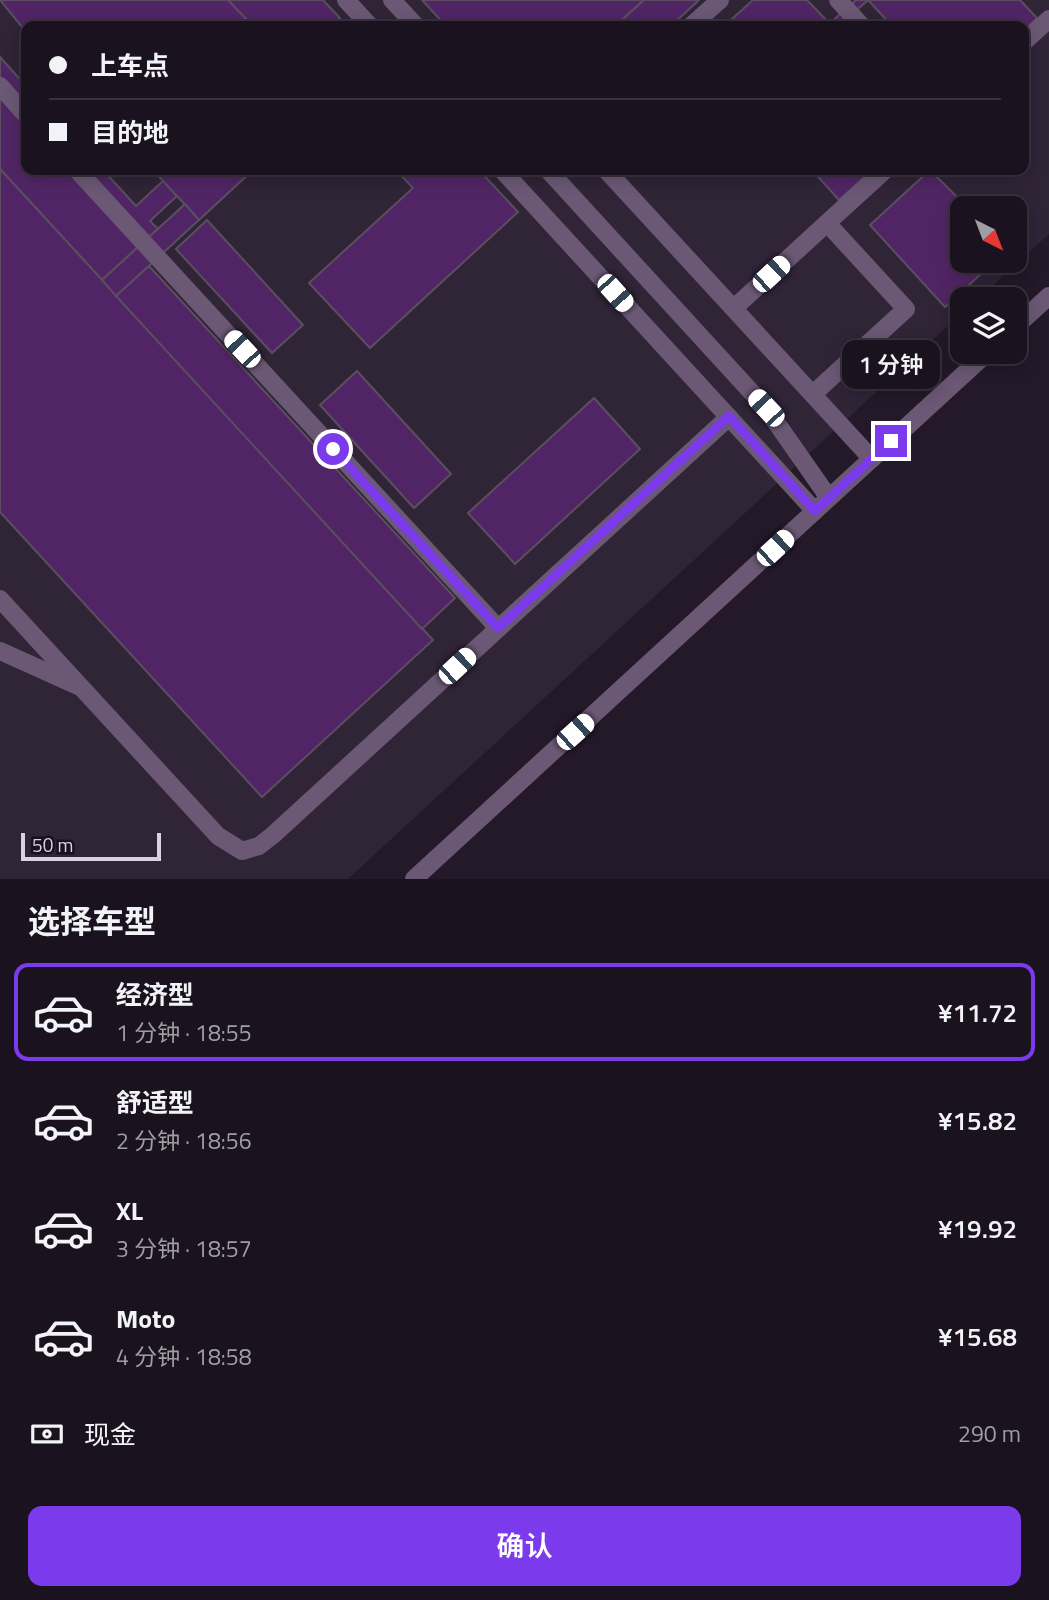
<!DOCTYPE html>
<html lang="zh">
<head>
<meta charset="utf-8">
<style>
	:root { --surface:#1a131f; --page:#27202c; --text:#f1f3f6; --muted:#9f9ea4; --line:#38323d; --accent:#7c3aed }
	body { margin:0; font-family:"Titillium Web","Noto Sans SC",sans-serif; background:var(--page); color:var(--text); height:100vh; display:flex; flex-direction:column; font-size:26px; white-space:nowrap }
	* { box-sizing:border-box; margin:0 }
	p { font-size:23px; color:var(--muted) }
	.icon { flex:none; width:38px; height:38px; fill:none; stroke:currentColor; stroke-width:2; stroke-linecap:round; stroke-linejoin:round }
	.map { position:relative; height:879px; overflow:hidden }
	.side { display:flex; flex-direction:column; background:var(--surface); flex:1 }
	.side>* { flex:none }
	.guide { position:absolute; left:21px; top:21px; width:1008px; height:154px; border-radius:14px; box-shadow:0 4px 18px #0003,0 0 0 2px var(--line); display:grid; align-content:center; height:154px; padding:0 28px; background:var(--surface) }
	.needle { width:46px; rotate:138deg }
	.fabs { position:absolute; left:950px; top:196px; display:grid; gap:14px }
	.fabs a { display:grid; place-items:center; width:77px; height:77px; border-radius:14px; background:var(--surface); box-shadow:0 4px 18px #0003,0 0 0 2px var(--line); font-size:35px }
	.scale { position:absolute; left:21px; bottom:18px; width:140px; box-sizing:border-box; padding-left:7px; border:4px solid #d9d3dd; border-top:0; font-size:19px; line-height:24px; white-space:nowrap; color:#d9d3dd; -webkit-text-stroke:5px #1a101f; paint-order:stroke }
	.end { position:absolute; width:32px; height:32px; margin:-16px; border:9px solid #7c3aed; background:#fff; box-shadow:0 0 0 4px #fff }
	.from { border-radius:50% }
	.bubble { position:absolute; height:49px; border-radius:14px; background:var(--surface); box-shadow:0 4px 18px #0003,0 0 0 2px var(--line); font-size:23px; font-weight:600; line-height:49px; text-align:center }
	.car { position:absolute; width:21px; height:42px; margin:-21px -10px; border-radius:9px; box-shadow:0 0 5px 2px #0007; background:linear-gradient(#fff 24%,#345 0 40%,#fff 0 76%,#345 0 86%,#fff 0) }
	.guide b { display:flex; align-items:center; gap:24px; height:66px; font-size:26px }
	.guide b+b { border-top:2px solid var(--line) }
	.guide i { width:18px; height:18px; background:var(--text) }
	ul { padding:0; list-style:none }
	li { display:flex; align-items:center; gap:21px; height:98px; margin:0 14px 10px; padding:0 14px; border:4px solid transparent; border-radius:14px }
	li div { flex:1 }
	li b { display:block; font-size:26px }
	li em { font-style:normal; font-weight:600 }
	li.selected { border-color:var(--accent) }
	li>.icon { width:63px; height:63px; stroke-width:1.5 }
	h2 { padding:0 28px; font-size:32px; line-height:84px }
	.pay { display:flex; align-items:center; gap:18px; height:77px; padding:0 28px; font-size:26px }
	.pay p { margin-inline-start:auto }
	.cta { display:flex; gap:14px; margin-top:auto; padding:14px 28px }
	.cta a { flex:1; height:80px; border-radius:14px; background:var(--accent); color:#fff; font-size:28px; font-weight:600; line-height:80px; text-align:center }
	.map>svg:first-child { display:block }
	.built { fill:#302437; fill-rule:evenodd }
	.building { fill:#512565; stroke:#5a4e60; stroke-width:2 }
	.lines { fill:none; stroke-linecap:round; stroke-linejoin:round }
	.minor { stroke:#6b5875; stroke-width:18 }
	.route { stroke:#7c3aed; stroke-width:9 }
</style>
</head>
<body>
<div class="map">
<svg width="1049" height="879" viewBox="0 0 1049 879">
	<rect width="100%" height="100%" fill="#231929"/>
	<path class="built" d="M 0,0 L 1049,0 L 1049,234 L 978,299 L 962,299 L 962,313 L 348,879 L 0,879 ZM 26,26 L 1024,26 L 1024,170 L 26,170 ZM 962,208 L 1015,208 L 1015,261 L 962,261 Z"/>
	<g class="building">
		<polygon points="0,0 228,0 253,26 26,26 26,32"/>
		<polygon points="228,0 323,0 340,18 331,26 253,26"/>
		<polygon points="422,0 644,0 615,26 446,26"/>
		<polygon points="644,0 699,0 671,26 615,26"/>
		<polygon points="753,0 807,0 832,26 724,26"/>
		<polygon points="856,0 868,0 839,26 832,26 829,24"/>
		<polygon points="868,0 1020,0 1037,18 1024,31 1024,26 892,26"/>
		<polygon points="0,57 26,86 26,170 103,170 136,206 163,181 177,196 150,221 158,229 102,280 0,169"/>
		<polygon points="0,169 433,640 262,797 0,512"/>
		<polygon points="153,170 253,170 199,220"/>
		<polygon points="396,170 479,170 518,212 370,348 309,283 413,188"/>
		<polygon points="812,170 872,170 839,200"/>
		<polygon points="930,170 968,208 962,208 962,261 995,261 945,307 870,225"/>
		<polygon points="185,204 199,220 116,296 102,280"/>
		<polygon points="207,220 303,325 272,353 176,249"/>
		<polygon points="149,266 455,598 422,629 116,296"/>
		<polygon points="357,371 451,474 414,508 320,405"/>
		<polygon points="594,398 640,449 515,564 468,513"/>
	</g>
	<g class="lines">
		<g class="minor">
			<polyline points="346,0 370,26"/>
			<polyline points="392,0 416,26"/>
			<polyline points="838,0 862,26"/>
			<polyline points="691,26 720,0"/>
			<polyline points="1024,42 1049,19"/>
			<polyline points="0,86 26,115"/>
			<polyline points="77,170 498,628"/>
			<polyline points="502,170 815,511"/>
			<polyline points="548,170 766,408 829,498"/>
			<polyline points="606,170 872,459"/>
			<polyline points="734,308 885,170"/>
			<polyline points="1015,327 1049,296"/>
			<polyline points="813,394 906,309 827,223"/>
			<polyline points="0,599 218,836 242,851 259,846 273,835 729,417"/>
			<polyline points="0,651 78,686"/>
			<polyline points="414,879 988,352"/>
		</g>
	</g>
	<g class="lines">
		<polyline class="route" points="333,449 498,628 729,416 815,511 891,441"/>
	</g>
</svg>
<div class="fabs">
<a><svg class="needle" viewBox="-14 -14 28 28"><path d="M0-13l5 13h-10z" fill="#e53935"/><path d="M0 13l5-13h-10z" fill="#9f9ea4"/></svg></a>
<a><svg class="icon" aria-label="layers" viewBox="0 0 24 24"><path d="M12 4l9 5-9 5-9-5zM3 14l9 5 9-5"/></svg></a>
</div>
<div class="scale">50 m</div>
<i class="end from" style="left:333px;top:449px"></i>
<i class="end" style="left:891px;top:441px"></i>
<div class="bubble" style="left:842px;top:340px;width:98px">1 分钟</div>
<i class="car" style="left:771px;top:274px;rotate:47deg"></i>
<i class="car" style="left:615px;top:293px;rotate:138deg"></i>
<i class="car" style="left:242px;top:349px;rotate:317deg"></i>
<i class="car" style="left:766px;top:408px;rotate:317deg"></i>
<i class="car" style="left:775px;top:548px;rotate:47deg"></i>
<i class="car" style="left:457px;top:666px;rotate:47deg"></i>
<i class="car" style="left:575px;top:732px;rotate:48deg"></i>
<div class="guide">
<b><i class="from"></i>上车点</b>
<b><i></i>目的地</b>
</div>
</div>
<section class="side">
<h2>选择车型</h2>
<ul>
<li class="selected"><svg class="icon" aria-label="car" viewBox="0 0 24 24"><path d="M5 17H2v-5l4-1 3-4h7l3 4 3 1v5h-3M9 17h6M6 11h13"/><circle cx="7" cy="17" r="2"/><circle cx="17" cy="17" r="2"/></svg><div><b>经济型</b><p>1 分钟 · 18:55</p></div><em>¥11.72</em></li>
<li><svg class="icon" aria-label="car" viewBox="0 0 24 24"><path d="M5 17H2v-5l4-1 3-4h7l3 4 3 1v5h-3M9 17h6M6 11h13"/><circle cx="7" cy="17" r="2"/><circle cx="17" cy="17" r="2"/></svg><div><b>舒适型</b><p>2 分钟 · 18:56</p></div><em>¥15.82</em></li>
<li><svg class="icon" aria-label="car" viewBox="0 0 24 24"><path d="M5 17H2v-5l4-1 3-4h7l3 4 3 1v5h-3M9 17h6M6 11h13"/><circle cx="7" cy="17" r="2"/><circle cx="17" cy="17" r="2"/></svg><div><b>XL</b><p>3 分钟 · 18:57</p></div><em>¥19.92</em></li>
<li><svg class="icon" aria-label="car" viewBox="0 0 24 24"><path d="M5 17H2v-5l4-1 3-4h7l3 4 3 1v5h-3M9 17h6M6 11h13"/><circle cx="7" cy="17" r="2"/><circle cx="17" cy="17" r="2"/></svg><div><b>Moto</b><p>4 分钟 · 18:58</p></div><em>¥15.68</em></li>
</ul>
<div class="pay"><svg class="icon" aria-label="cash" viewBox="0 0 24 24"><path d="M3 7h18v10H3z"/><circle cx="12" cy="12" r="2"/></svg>现金<p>290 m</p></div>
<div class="cta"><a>确认</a></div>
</section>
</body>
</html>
